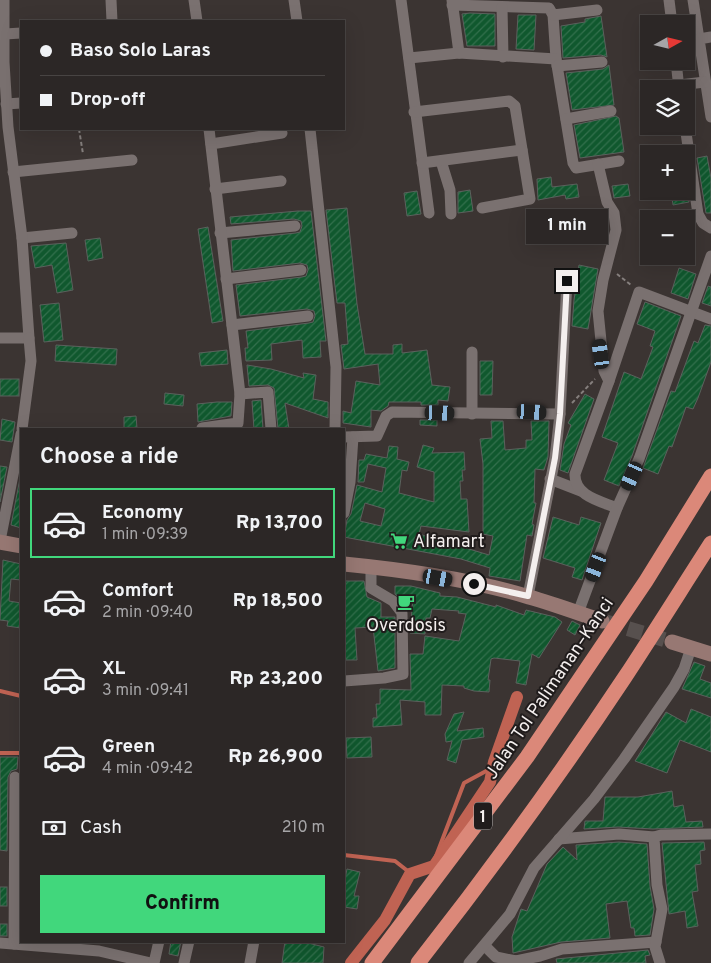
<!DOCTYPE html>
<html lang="en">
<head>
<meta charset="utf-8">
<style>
	:root { --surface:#2c2726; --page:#383332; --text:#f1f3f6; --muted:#a6a5a7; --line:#484443; --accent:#41d77c }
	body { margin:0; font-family:Overpass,sans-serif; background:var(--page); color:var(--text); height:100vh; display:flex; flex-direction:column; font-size:19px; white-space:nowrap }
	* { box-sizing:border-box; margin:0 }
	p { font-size:16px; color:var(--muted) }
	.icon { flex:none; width:28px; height:28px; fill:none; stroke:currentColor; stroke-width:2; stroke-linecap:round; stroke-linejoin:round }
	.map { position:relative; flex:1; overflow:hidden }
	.sheet { position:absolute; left:20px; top:428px; width:325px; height:515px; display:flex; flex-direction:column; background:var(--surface); border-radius:0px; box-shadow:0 5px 20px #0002,0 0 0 1px var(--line) }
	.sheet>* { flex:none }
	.guide { position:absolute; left:20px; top:20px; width:325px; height:110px; border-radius:0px; box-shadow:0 5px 20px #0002,0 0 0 1px var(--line); display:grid; align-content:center; height:110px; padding:0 20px; background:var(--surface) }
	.needle { width:32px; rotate:82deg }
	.buttons { position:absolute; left:640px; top:15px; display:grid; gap:10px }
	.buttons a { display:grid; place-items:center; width:55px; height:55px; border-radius:0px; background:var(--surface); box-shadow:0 5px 20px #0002,0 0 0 1px var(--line); font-size:25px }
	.end { position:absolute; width:22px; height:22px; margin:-11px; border:6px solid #f4efee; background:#111; box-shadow:0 0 0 2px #111 }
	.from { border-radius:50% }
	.bubble { position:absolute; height:35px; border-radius:0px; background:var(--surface); box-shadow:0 5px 20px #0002,0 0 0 1px var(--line); font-size:16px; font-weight:800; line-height:35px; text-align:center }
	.car { position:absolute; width:15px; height:30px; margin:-15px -8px; border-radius:6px; box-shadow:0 0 4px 1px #0007; background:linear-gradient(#222 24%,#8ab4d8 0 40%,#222 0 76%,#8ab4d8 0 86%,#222 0) }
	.guide b { display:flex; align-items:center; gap:18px; height:48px; font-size:19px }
	.guide b+b { border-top:1px solid var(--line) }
	.guide i { width:12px; height:12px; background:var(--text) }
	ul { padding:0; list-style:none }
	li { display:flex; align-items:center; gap:15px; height:70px; margin:0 10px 8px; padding:0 10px; border:2px solid transparent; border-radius:0px }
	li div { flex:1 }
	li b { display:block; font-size:19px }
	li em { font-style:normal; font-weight:800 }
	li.active { border-color:var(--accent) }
	li>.icon { width:45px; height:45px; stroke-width:1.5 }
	h2 { padding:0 20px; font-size:22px; line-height:60px }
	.pay { display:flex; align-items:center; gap:12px; height:55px; padding:0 20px; font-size:19px }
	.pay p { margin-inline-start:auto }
	.cta { display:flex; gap:10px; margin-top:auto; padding:10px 20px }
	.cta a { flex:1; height:58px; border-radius:0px; background:var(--accent); color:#111; font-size:20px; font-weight:800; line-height:58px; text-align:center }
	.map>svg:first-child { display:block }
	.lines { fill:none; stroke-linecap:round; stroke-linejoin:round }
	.stream { stroke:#c06353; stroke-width:4 }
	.canal { stroke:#c06353; stroke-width:12 }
	.building { fill:url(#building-hatch); stroke:#5b615d; fill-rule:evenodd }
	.secondary-tunnel { stroke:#57504e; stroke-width:15; stroke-dasharray:15 8; stroke-linecap:butt }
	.path { stroke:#857f7d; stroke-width:2; stroke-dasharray:4 2.5; stroke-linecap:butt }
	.street { stroke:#7a7170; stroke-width:11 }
	.secondary { stroke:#977873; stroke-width:15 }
	.highway { stroke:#db8879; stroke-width:15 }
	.route { stroke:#f4efee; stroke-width:6 }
	.labels { text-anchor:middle; stroke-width:4; stroke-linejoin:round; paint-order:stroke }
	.shield { fill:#201c1c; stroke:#b4b0af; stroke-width:1 }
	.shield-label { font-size:16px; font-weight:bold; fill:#f4efee }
	.poi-label { font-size:18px; fill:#f4efee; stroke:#201c1c; text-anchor:start }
	.street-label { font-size:18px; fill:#f4efee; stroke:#201c1c }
</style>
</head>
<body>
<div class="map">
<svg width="711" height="963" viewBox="0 0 711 963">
	<defs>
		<pattern id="building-hatch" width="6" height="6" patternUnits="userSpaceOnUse" patternTransform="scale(1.25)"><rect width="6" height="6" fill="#10582e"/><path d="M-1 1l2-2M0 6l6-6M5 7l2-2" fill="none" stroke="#33704d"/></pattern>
	</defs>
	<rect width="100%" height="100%" fill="#3b3432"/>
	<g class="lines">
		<g class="stream">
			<polyline points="0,691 21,696"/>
			<polyline points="0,753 21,753"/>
			<polyline points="344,855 395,861 409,872 433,864 464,783 501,763"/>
		</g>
		<polyline class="canal" points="351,963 385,920 410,874 434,866 490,782 494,762 517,697"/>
	</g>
	<g class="building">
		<polygon points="470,13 495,14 495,46 467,46 462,14"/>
		<polygon points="518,15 536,15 534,50 516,49"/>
		<polygon points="601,16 607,57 601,55 563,58 561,26 585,22 585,19"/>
		<polygon points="609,65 614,105 572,110 566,73 603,69"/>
		<polygon points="616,116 619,118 624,152 580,158 574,125"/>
		<polygon points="707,156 711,178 711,213 706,213 697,158"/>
		<polygon points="551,177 552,187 577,184 579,197 566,199 565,195 538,200 537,179"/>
		<polygon points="628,184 630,196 614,198 612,186"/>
		<polygon points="686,186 689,202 673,205 671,191 686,191"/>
		<polygon points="470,190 473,211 458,213 458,192"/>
		<polygon points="417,191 421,214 407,216 404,193"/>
		<polygon points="347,208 357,304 365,354 393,354 393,345 402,344 402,353 427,350 432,385 450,387 448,401 438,400 438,405 421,405 421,402 389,402 388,406 381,411 371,410 371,427 343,423 343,411 351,413 356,381 380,385 378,364 344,369 341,345 348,344 345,303 337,303 326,210"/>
		<polygon points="298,211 311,211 326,341 320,341 321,357 303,358 302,340 271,344 272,360 246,361 245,348 248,348 246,331 309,323 313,322 315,316 314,311 307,309 240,316 236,285 302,277 306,276 308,270 307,265 300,263 233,271 231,240 296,233 300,232 302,226 301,221 294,219 231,224 230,217"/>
		<polygon points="208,227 223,321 212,323 198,229"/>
		<polygon points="100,238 103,258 88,261 85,240"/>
		<polygon points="66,243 73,290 57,293 52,265 35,268 31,246"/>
		<polygon points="579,265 598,269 588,329 572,326 574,300"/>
		<polygon points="679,268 696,274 688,299 671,293"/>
		<polygon points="708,286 711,287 711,306 702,303"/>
		<polygon points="645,302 681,316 632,456 619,486 604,480 618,443 602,437 624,372 641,379 653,347 650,346 655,331 637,324"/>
		<polygon points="59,303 63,340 44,342 40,305"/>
		<polygon points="705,325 711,326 711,362 698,398 693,409 686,407 672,447 669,446 658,474 643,468 671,391 675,392 694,341 698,343"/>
		<polygon points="56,345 117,349 116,365 55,361"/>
		<polygon points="227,350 228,364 201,366 199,353"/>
		<polygon points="480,361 493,361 492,395 480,395"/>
		<polygon points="247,365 271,369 304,378 303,373 316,375 313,399 328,402 328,418 285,403 289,429 278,429 274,388 268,385 249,386"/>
		<rect x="0" y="379" width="19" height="17"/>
		<polygon points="165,393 184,395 183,406 164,404"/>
		<polygon points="585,394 594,399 568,473 560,470 564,444 571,425 568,423"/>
		<polygon points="261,400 263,429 254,429 252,401"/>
		<polygon points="217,402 232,402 231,416 198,422 197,404"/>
		<polygon points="136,416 137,428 124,429 124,417"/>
		<polygon points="2,419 15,422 12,442 0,440"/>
		<polygon points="420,420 437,420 437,426 420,425"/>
		<path d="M 491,421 L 503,421 L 505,450 L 526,448 L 526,440 L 532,440 L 531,421 L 549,421 L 548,457 L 544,470 L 535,469 L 534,503 L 536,503 L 532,524 L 534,525 L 532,536 L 527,535 L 520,581 L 489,576 L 490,568 L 461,559 L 344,537 L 347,520 L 351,514 L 357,485 L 382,492 L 386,468 L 368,464 L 364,482 L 358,482 L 359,460 L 364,460 L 366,454 L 387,458 L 389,446 L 398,447 L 397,459 L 409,462 L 407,471 L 402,470 L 399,493 L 434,502 L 434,472 L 417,467 L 423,445 L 434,448 L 432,453 L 464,452 L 465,470 L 462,470 L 463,481 L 460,481 L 461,499 L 467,499 L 469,532 L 421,526 L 419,534 L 489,555 L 493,536 L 483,534 L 483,464 L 480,439 L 492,438 ZM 365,503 L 385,509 L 381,526 L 360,521 Z"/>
		<polygon points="0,466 7,467 0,502"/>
		<polygon points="21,473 21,528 11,525"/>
		<polygon points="553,517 579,525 581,517 601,523 582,580 572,577 575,568 543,558"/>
		<polygon points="3,560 21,564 21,580 11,579 9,601 21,603 21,628 7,626 8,621 0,620"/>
		<polygon points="344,581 364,581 367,597 381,603 381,617 395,617 395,668 378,671 373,627 355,628 357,660 344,660"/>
		<polygon points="395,586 411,586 440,593 440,596 457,597 496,607 496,605 524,615 526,610 555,617 562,622 539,658 532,654 526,685 516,683 520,661 494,658 491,659 488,680 490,680 489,692 474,691 464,688 464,686 442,685 441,715 425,715 425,702 400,700 402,725 373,727 373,718 377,718 376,704 380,704 380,689 411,690 410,654 423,654 425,636 459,641 466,614 458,613 459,611 432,609 430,618 426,618 425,634 410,633 413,598 400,598 395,594"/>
		<polygon points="572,621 580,625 575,635 567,630"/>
		<polygon points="694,662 705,666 700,679 711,683 711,698 682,689"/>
		<polygon points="691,709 711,717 711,752 680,740 667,773 635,761 666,712 686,723"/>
		<polygon points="464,712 457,731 483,728 484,737 462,740 456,763 447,760 452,741 446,742 445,734 454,714"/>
		<polygon points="371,737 372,757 347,758 346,738"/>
		<polygon points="0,757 18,757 17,769 11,771 8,777 7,851 0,850"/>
		<polygon points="672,791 674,807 683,805 686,822 702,821 703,827 653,829 618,827 584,829 585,821 603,821 605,797 638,797"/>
		<polygon points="619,842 647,844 650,886 654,909 650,935 635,936 634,928 631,928 627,901 606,904 610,938 561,942 513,953 512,937 521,909 527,911 547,864 563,847 577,860 576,845"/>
		<polygon points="704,842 705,850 700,851 701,864 695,865 698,891 692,892 698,926 687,928 685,911 669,914 662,843"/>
		<polygon points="347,869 360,872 354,896 359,896 357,909 344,907 344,884"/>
		<rect x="0" y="887" width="7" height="19"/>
		<rect x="0" y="924" width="7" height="12"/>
		<polygon points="171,941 181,941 178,956 169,954"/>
		<polygon points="285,941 300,941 324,947 323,963 282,963"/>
		<polygon points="648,950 650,955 645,956 646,963 557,963 556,959"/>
	</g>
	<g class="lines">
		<polyline class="secondary-tunnel" points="606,622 672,642"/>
		<g class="path">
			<polyline points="79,129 83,154"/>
			<polyline points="617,274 631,285"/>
			<polyline points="572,403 595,379"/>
		</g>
		<g class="street">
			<polyline points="111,0 112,21"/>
			<polyline points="194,0 197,21"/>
			<polyline points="294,0 297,21"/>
			<polyline points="401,0 429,213"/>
			<polyline points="452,0 459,53"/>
			<polyline points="669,0 672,24"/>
			<polyline points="693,0 699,39"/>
			<polyline points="452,5 549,8 553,15 556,59"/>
			<polyline points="502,7 503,57"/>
			<polyline points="553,15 597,10"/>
			<polyline points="5,34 21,33"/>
			<polyline points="711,37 699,39 711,117"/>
			<polyline points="409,58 459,53 556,59 573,163 576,168 619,161"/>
			<polyline points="676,61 679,89"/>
			<polyline points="557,66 602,62"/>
			<polyline points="679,85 705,82"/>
			<polyline points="6,104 21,103"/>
			<polyline points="414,112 509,101 515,106 530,199 482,208"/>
			<polyline points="566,119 611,111"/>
			<polyline points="685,126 698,214 703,223 711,228"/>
			<polyline points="310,129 336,367 335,429"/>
			<polyline points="211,144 282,133"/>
			<polyline points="441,161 450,190 451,214"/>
			<polyline points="422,163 522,150"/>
			<polyline points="598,164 607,202 614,213 616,230 603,280 598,311 604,371 609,381"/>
			<polyline points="13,172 132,160"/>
			<polyline points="215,189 281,181"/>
			<polyline points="220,233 295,226"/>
			<polyline points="22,238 72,233"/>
			<polyline points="226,279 301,270"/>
			<polyline points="232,325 308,316"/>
			<polyline points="0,338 29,338 22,238 8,127 4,62 4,0"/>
			<polyline points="240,394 268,392 271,429"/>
			<polyline points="472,414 472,352"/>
			<polyline points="202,428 238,423 240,394 209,129"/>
			<polyline points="22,429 31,361 29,338"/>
			<polyline points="344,437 377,436 386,416 392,412 560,414"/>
			<polyline points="550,479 581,491"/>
			<path d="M 617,508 C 600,501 574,496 575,474 L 609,381 L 639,292 L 711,319"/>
			<polyline points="344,513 350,482 353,437"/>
			<polyline points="0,541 21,434"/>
			<polyline points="528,596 555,458 560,414 567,281"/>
			<polyline points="578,613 617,508 639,459 711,256"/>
			<polyline points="344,681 384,678 403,674 402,613 393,601 371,588 371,567"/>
			<polyline points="559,839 619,834 654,837"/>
			<polyline points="0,943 99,951 151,963"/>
			<polyline points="14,944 15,777"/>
			<polyline points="485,946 496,957 516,961 540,956 562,949 656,942"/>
			<polyline points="154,963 159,941"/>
			<polyline points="184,963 189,941"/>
			<polyline points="250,963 254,941"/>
			<polyline points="469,963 510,914 534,868 594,799 624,759 674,687 684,669 691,648"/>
			<polyline points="660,963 655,947 662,909 657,885 654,837 661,835 711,834"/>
		</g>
		<g class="secondary">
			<polyline points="0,542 21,546"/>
			<path d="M 344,564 C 405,570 470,579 529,597 C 554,604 578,613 602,621"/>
			<polyline points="672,642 711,654"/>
		</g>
		<g class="highway">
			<polyline points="372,963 527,757 646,581 711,476"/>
			<path d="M 418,963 C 491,870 560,775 625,677 C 654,633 682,588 711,543"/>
		</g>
	</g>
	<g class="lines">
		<polyline class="route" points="474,584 528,596 555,458 560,414 567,281"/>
	</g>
	<defs>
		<g id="supermarket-bare" transform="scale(1.35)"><path d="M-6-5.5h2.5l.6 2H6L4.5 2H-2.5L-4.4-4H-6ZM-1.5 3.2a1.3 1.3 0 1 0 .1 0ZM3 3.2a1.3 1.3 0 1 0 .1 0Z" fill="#41d77c" stroke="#201c1c" stroke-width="2.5" paint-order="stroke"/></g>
		<g id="cafe-bare" transform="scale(1.35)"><path d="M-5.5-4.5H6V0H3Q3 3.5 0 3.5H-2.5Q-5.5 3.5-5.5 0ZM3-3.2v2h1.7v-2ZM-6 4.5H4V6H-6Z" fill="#41d77c" stroke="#201c1c" stroke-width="2.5" paint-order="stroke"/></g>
	</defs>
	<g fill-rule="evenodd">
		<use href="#supermarket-bare" x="399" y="541"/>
		<use href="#cafe-bare" x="406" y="602"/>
	</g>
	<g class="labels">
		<rect class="shield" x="474" y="802.5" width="18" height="27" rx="4"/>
		<g class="shield-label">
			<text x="483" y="822">1</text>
		</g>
		<g class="poi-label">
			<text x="413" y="547">Alfamart</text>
			<text x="406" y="631" text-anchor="middle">Overdosis</text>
		</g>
		<g class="street-label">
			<text transform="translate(549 688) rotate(-56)" y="6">Jalan Tol Palimanan–Kanci</text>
		</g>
	</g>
</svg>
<div class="buttons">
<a><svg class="needle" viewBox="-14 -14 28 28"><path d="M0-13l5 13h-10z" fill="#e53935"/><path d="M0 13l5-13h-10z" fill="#a6a5a7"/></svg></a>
<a><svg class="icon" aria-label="layers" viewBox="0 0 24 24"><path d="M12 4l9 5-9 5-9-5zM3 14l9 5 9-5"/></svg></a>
<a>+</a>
<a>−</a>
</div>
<i class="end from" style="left:474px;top:584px"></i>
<i class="end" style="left:567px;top:281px"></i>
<div class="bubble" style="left:526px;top:209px;width:82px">1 min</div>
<i class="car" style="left:601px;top:354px;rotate:352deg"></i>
<i class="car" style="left:532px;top:412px;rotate:93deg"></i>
<i class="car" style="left:440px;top:413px;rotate:92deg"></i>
<i class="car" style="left:632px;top:476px;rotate:204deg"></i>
<i class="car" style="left:596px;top:567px;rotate:201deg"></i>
<i class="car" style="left:438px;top:578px;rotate:100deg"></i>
<div class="guide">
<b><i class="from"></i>Baso Solo Laras</b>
<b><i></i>Drop-off</b>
</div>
<section class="sheet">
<h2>Choose a ride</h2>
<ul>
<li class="active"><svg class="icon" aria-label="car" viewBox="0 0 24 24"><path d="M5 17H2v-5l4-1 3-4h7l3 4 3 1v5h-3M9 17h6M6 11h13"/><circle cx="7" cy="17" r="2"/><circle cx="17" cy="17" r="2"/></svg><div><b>Economy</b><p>1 min · 09:39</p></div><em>Rp 13,700</em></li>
<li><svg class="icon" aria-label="car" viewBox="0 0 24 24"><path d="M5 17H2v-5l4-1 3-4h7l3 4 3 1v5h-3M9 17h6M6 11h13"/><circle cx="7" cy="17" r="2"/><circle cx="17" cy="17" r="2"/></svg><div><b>Comfort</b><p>2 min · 09:40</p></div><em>Rp 18,500</em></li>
<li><svg class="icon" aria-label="car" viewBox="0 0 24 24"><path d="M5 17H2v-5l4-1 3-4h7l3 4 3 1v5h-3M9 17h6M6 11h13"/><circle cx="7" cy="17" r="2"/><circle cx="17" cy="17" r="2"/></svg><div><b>XL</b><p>3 min · 09:41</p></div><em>Rp 23,200</em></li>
<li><svg class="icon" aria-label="car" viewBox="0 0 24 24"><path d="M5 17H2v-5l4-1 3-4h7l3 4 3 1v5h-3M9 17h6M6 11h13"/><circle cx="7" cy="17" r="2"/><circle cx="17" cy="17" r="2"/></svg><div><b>Green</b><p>4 min · 09:42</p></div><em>Rp 26,900</em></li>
</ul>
<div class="pay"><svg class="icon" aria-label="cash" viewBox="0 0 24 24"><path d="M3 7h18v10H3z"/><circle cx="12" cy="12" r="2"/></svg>Cash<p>210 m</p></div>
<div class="cta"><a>Confirm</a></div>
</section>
</div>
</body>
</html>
